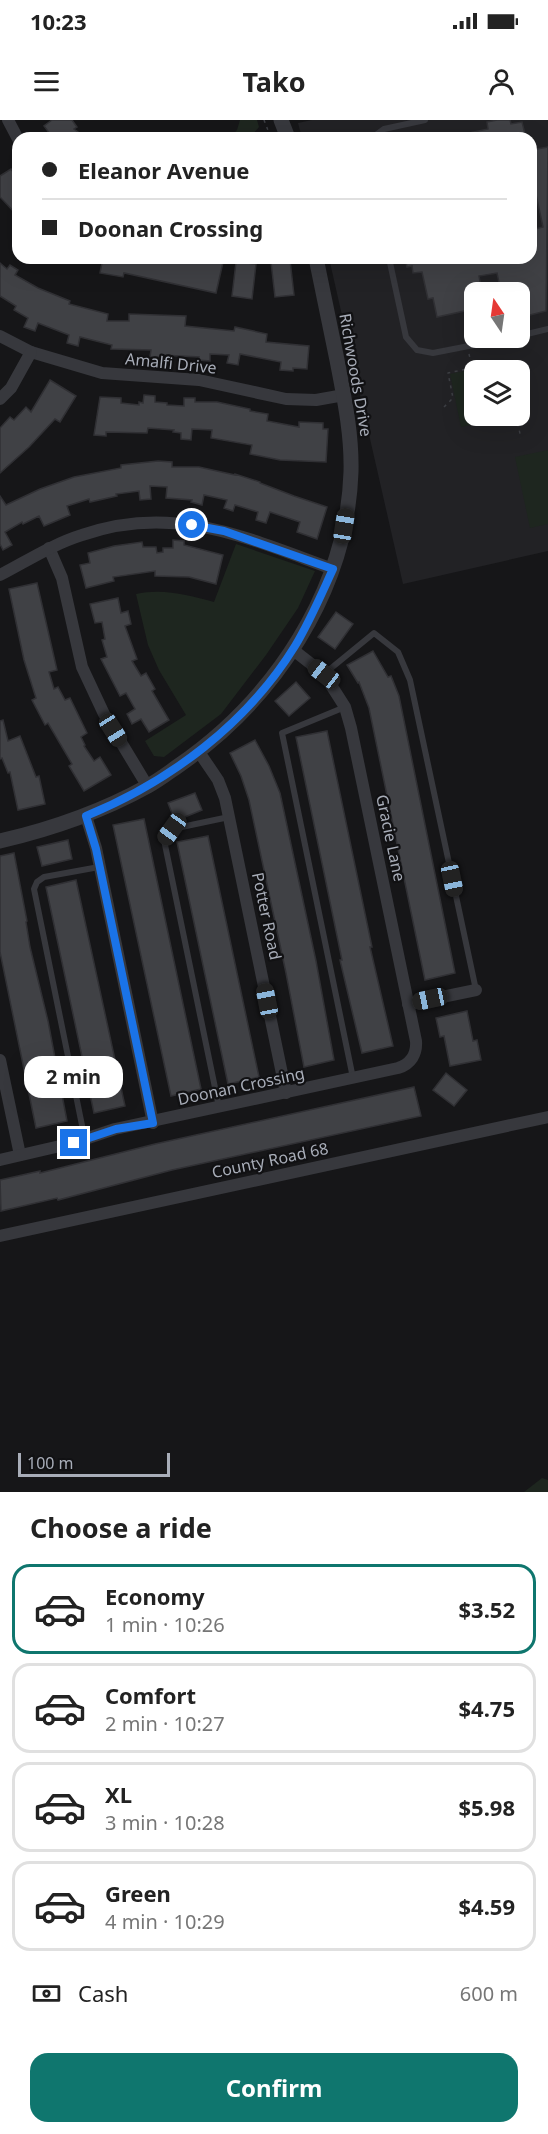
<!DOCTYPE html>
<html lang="en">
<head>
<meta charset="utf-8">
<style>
	:root { --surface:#fff; --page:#f2f2f2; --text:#222; --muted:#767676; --line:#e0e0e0; --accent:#0f766e }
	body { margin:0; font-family:"Noto Sans",sans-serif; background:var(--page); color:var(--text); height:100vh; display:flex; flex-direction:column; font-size:22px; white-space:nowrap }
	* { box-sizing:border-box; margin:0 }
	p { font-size:20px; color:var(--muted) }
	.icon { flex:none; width:33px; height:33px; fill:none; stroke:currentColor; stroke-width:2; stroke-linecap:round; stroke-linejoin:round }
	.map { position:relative; height:1372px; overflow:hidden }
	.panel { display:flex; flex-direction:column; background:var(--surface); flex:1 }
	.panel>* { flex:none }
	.guide { position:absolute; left:12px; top:12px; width:525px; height:132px; border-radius:18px; box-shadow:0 6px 24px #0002; display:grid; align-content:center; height:132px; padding:0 30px; background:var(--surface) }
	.needle { width:39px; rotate:347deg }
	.buttons { position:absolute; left:464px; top:162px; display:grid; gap:12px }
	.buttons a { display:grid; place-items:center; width:66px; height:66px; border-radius:12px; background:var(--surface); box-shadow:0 6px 24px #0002; font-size:30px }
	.scale { position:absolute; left:18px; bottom:15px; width:152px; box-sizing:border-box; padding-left:6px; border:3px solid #a8adb8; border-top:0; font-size:16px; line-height:21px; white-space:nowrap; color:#a8adb8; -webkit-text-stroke:4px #111113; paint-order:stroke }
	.end { position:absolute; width:27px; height:27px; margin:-14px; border:8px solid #1a73e8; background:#fff; box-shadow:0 0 0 3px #fff }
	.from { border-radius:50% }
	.bubble { position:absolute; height:42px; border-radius:18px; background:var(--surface); box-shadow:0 6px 24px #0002; font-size:20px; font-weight:700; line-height:42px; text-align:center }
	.car { position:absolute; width:18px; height:36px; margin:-18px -9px; border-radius:8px; box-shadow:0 0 4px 2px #0007; background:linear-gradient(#222 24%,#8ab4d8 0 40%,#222 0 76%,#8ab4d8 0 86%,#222 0) }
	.guide b { display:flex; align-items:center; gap:21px; height:57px; font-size:22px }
	.guide b+b { border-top:2px solid var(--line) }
	.guide i { width:15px; height:15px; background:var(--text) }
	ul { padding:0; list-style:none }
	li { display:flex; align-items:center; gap:18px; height:90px; margin:0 12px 9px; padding:0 18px; border:3px solid var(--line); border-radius:18px }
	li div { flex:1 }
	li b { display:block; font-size:22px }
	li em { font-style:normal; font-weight:700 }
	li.selected { border-color:var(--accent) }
	li>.icon { width:54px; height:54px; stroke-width:1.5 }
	h2 { padding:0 30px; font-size:27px; line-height:72px }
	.pay { display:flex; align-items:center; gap:15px; height:66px; padding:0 30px; font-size:22px }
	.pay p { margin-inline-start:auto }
	.cta { display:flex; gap:12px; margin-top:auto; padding:12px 30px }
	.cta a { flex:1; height:69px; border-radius:18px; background:var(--accent); color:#fff; font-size:24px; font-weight:700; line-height:69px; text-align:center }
	.status { display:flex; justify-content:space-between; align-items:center; height:42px; padding:0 30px; background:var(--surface); direction:ltr }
	.status svg { height:16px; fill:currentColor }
	header { display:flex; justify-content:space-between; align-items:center; height:78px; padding:0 30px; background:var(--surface); font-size:27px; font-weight:700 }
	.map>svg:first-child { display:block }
	.built { fill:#222225; fill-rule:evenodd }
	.green { fill:#1e261f }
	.building { fill:#404145; stroke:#303034; stroke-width:1.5 }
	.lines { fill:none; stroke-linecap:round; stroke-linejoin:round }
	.path { stroke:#3d3f44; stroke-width:1.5; stroke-dasharray:3 4.5; stroke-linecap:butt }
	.service { stroke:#37383d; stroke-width:6 }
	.minor { stroke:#37383d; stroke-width:12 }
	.tertiary { stroke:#37383d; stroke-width:15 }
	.route { stroke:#1a73e8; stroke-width:8 }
	.labels { text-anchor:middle; stroke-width:4.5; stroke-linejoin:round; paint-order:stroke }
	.street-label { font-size:16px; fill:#a8adb8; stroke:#111113 }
</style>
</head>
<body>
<div class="status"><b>10:23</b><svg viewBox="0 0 49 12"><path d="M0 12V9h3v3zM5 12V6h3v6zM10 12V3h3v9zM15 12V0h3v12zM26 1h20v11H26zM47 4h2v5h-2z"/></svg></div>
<header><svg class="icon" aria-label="menu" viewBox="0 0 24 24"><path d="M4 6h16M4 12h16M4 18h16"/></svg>Tako<svg class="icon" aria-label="person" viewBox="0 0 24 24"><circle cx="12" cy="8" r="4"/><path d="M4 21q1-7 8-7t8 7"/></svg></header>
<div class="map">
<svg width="548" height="1372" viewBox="0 0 548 1372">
	<rect width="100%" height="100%" fill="#161618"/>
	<path class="built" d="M 312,0 L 548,0 L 548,431 L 403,464 L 329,138 L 531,138 L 531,18 L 302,18 L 298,3 ZM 474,172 L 519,172 L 519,218 L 474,218 ZM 474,250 L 519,250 L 519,296 L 474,296 Z"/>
	<g class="green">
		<polygon points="240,0 257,0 259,7 252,15 253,18 230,18 237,10"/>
		<polygon points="503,243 504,250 474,250 474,296 514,296 461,307 450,254"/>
		<polygon points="548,330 548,404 530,408 515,337"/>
		<path d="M 236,424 L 315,451 L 298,488 L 266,535 L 221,594 L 164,637 L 154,636 L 145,621 L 186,595 L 159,550 L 148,525 L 136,474 C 163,468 188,475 214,482 Z"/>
		<polygon points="542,1358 548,1360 548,1372 524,1372"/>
	</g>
	<g class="building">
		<polygon points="52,0 72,0 77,7 74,9 86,18 53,18 44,6"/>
		<polygon points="497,0 510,0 511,4 522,2 526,18 465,18 464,14 488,9 487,2"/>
		<polygon points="548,27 546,191 522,197 521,190 519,191 519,172 501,172 497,153 479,156 482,172 474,172 474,214 470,214 465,191 437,197 433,178 428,179 422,152 413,153 412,146 407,147 405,138 531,138 531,110 543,107 534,65 531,65 531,30"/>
		<polygon points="11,49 18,59 18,96 0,77 0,56"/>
		<polygon points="103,138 184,138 201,141 202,138 224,138 216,173 124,153 123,157 100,153"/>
		<polygon points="290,140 294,175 275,177 271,142"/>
		<polygon points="236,142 256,144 252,179 232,176"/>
		<polygon points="0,143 7,149 10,145 18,150 15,155 38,168 70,181 69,184 108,194 107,201 129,201 129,194 186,196 185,206 234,211 235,207 267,214 266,222 309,226 307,249 293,248 293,251 280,250 281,242 240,234 238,245 227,243 229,235 210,234 210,241 198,240 199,237 161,235 161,237 150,237 151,230 111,229 112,225 80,217 78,226 67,223 69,215 38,203 35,211 24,207 28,198 14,190 16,186 0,176"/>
		<polygon points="50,260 76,276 60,302 55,299 29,327 0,353 0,308 10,297 14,300 26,287 31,292"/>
		<polygon points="144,275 155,276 155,282 167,283 167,285 184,286 184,278 195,278 195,282 217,282 250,289 250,291 268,294 267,301 299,307 299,302 323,303 323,309 328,309 326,342 280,340 250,334 252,325 211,318 212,310 192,309 191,320 181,319 181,313 173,312 174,310 148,308 147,313 106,312 106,316 94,315 100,277 121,278 121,283 139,285 139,282 143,283"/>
		<polygon points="158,341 172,342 172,347 199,347 235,355 235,354 260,362 260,363 294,376 327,387 317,419 297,412 300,402 270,392 266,403 256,400 258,392 235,385 233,391 224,388 227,380 204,375 202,385 191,382 192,380 166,378 167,367 150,366 151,379 140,380 139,371 116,374 117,376 90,382 89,379 67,386 70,395 44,406 39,396 23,404 22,402 5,412 12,425 3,430 0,424 0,376 6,385 40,369 74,357 121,348 121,345"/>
		<polygon points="173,420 184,421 184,425 223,435 216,464 189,457 155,456 155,451 113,457 114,461 86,468 80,445 90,443 88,433 114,426 142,422 143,427 156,427 157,433 163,432 163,428 173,428"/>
		<polygon points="37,463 57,550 49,552 54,569 58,567 65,580 70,578 87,613 81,617 85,625 84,626 94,641 100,637 111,655 84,671 69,646 72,644 48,603 45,605 32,580 36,578 24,540 9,469"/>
		<polygon points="118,478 121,493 128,491 131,504 125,506 137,539 132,541 141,556 146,553 155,569 152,571 169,600 149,612 141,599 132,604 127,594 135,589 126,573 120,576 101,539 107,537 102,520 105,519 102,502 95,503 90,484"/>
		<polygon points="336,492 353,504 335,529 318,517"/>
		<polygon points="373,531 388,557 391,556 399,576 455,853 425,860 369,588 359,562 358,563 347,545"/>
		<polygon points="296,562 310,578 289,596 275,581"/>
		<polygon points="3,600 8,621 20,616 36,657 39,656 45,684 18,690 10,652 8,653 2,638 0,639 0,601"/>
		<polygon points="327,611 372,827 370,827 393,926 362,933 340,840 342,840 296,617"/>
		<polygon points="255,620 269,646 280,673 316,841 334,940 304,947 286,853 249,680 241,656 230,633"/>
		<polygon points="195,673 202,690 175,701 168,683"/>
		<polygon points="144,699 201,969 171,976 113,705"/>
		<polygon points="208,716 259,957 228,964 177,722"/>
		<polygon points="68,720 72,739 42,746 37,727"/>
		<polygon points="14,733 27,801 26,802 30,827 48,901 67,1001 36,1008 0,832 0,736"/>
		<polygon points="76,760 125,986 94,993 46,767"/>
		<polygon points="467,891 473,921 477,920 481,940 450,946 444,916 440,917 436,898"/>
		<polygon points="446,953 467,970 454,986 433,970"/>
		<polygon points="414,967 421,996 172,1050 58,1080 57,1078 1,1091 0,1060 40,1051 40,1053 155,1024"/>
	</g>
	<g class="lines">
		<g class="path">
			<polyline points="264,0 271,18"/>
			<polyline points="469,234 472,247"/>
			<polyline points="444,287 453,278 448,253 504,241 506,250"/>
			<polyline points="516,296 521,318"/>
		</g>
		<g class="service">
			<polyline points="372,18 384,9 425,0"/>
			<polyline points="389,138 406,217 417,230 433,233 510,218"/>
			<polyline points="519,216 548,209"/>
			<polyline points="324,554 374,513 398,532 410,560 476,870"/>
			<polyline points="345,587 282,613 353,958"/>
			<polyline points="219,987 164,720 172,709 229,697"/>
			<polyline points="85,1020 34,769 37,762 44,757 99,747"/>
		</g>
		<g class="minor">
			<polyline points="8,0 18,19"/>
			<polyline points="0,216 31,232 102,253 199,260 286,279 316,280 344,275"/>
			<polyline points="0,279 11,268 31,232"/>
			<polyline points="49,428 62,458 82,547 104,594 148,667"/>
			<path d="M 0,455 C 27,441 53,424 82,415 C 174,383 247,418 333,449"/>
			<polyline points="199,632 218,660 225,678 286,973"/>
			<polyline points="86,696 96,728 153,1003"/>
			<polyline points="408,884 476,870"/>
			<polyline points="0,940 20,1035"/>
			<path d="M 0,1040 L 73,1023 L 115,1009 L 398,948 C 411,944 417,934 416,921 L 351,608 L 345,587 L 324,554 L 292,529"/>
			<polyline points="0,1116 548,997"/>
		</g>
		<g class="tertiary">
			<polyline points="281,0 288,18"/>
			<path d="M 0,721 C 52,709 101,692 148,666 C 159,660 168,653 178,646 C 274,580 347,471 351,352 C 352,314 344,277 337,240 C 330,206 323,172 316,138"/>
		</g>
	</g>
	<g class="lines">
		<path class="route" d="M 74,1023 L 116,1009 L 153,1003 L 96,729 L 86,696 C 169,662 247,604 295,526 C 310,501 321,475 333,449 L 224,411 L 192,405"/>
	</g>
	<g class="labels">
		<g class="street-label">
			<text transform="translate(171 243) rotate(6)" y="6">Amalfi Drive</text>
			<text transform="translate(356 255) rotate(80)" y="6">Richwoods Drive</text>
			<text transform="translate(391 718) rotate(78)" y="6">Gracie Lane</text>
			<text transform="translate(267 796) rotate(78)" y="6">Potter Road</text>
			<text transform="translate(241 966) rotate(-12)" y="6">Doonan Crossing</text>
			<text transform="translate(270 1040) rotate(-12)" y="6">County Road 68</text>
		</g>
	</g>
</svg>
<div class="buttons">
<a><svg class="needle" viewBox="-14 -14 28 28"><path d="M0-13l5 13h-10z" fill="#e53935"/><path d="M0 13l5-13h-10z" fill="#767676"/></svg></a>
<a><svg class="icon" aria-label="layers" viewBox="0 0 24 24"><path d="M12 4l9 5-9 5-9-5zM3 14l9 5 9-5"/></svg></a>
</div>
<div class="scale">100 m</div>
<i class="end from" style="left:192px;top:405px"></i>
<i class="end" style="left:74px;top:1023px"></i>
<div class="bubble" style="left:24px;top:936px;width:99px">2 min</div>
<i class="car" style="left:344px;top:406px;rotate:9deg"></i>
<i class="car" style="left:324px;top:554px;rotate:308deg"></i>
<i class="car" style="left:113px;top:610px;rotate:148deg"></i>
<i class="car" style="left:172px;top:709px;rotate:216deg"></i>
<i class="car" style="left:452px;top:759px;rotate:168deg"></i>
<i class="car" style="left:430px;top:879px;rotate:258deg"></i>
<i class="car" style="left:267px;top:881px;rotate:349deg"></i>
<div class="guide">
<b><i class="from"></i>Eleanor Avenue</b>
<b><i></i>Doonan Crossing</b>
</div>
</div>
<section class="panel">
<h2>Choose a ride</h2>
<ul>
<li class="selected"><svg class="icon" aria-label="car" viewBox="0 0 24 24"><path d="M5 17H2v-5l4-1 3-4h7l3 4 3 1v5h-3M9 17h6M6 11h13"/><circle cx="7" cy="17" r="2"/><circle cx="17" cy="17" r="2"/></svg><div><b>Economy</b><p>1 min · 10:26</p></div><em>$3.52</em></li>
<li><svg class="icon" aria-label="car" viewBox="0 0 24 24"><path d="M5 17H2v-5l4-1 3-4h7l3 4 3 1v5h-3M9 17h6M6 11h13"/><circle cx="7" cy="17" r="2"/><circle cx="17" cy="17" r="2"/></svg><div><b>Comfort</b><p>2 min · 10:27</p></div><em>$4.75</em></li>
<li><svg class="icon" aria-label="car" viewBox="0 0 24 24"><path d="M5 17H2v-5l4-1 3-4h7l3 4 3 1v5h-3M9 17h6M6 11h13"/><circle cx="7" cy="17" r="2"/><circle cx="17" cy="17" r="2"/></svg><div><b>XL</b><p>3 min · 10:28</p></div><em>$5.98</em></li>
<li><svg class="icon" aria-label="car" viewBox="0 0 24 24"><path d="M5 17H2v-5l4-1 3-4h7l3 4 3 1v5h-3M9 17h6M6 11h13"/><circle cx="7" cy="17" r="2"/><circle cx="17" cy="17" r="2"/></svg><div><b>Green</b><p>4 min · 10:29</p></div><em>$4.59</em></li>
</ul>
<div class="pay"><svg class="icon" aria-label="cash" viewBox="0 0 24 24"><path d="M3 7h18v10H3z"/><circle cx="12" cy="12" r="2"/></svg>Cash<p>600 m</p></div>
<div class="cta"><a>Confirm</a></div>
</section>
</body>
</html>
